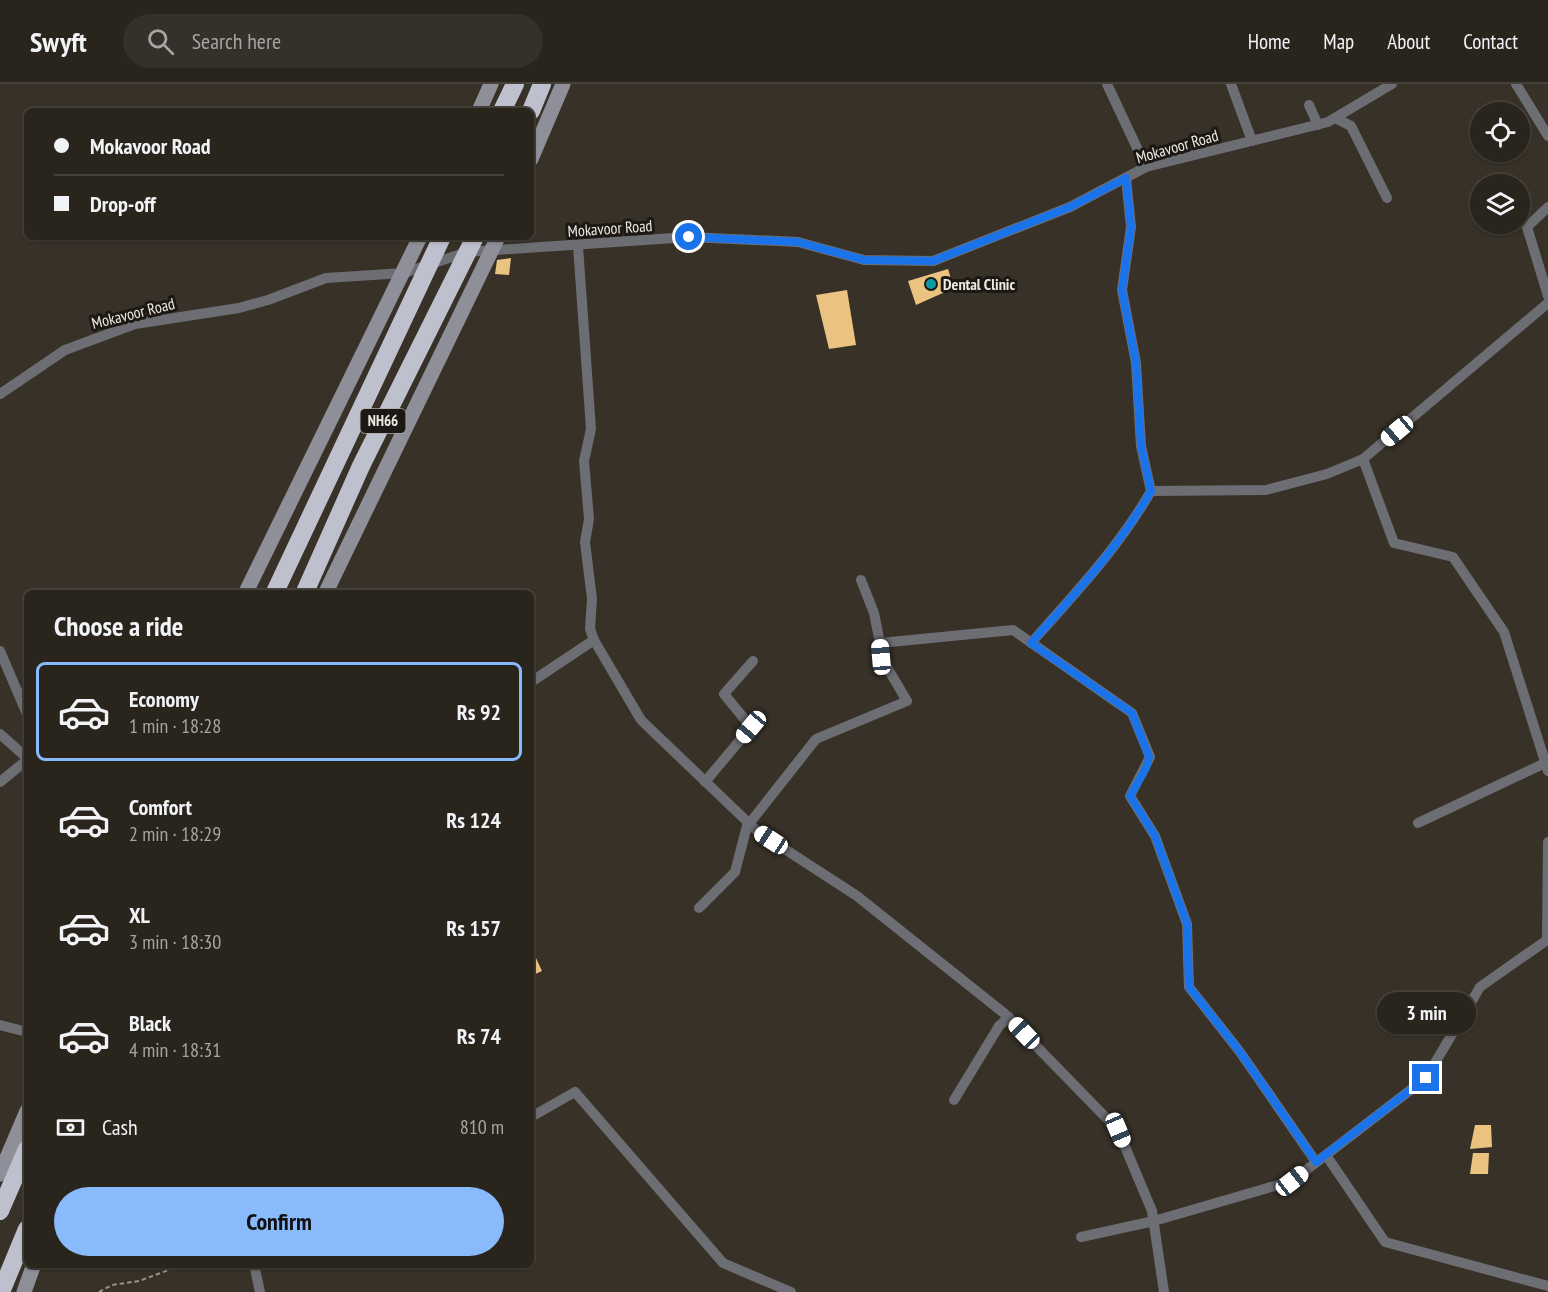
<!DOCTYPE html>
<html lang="en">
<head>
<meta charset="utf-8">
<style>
	:root { --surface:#29251d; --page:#35312a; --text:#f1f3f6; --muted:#a5a5a4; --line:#45423b; --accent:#89bafc }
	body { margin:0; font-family:"PT Sans Narrow",sans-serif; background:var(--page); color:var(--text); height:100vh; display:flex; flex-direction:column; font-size:22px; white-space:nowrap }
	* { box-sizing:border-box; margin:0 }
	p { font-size:20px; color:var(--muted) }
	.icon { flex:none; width:33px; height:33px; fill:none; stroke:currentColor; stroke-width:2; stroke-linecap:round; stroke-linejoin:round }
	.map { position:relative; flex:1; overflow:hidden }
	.panel { position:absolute; left:24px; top:506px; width:510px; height:678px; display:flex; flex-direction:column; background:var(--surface); border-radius:9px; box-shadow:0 2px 4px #0004,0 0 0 2px var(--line) }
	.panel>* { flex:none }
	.top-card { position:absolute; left:24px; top:24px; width:510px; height:132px; border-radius:9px; box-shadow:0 2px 4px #0004,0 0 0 2px var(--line); display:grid; align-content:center; height:132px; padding:0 30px; background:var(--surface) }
	.buttons { position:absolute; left:1470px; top:18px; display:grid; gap:12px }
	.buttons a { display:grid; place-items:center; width:60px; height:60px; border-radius:50%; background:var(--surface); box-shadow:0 2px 4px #0004,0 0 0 2px var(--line); font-size:30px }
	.end { position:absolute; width:27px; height:27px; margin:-14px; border:8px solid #1a73e8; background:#fff; box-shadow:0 0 0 3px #fff }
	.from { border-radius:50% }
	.bubble { position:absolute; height:42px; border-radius:21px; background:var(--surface); box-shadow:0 2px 4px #0004,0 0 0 2px var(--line); font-size:20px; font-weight:700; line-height:42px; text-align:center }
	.car { position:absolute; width:18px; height:36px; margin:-18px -9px; border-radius:8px; box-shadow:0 0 4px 2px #0007; background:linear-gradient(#fff 24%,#345 0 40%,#fff 0 76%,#345 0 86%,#fff 0) }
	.top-card b { display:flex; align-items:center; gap:21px; height:57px; font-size:22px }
	.top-card b+b { border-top:2px solid var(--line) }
	.top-card i { width:15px; height:15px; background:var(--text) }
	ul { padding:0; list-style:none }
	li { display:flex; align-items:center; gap:18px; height:99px; margin:0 12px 9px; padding:0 18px; border:3px solid transparent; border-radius:9px }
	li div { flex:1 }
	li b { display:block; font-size:22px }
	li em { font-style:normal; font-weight:700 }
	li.current { border-color:var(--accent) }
	li>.icon { width:54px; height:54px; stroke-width:1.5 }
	h2 { padding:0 30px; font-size:27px; line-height:72px }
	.pay { display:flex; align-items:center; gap:15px; height:66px; padding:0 30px; font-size:22px }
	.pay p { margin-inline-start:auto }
	.button { display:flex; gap:12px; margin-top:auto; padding:12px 30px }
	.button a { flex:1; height:69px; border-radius:36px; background:var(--accent); color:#111; font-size:24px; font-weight:700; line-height:69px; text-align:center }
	header { display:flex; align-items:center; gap:36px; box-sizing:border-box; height:84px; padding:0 30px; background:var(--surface); border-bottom:2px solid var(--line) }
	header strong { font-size:28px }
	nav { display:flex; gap:33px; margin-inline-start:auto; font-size:21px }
	.search { width:420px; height:54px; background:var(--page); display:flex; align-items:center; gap:15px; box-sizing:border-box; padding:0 21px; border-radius:33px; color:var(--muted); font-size:22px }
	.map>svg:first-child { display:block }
	.building { fill:#eac380 }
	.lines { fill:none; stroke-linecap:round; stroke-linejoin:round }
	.path { stroke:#98938b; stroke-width:2; stroke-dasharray:4.5 3; stroke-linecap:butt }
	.street { stroke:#6d6e74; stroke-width:10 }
	.secondary { stroke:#8f8f99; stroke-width:15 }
	.highway { stroke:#bfc0ce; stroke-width:18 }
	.route { stroke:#1a73e8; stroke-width:8 }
	.culture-dot { fill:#0f9aa8; stroke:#1c1915; stroke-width:2 }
	.labels { text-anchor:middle; stroke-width:6; stroke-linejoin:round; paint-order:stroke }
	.shield { fill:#1c1915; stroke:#aeaba4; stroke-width:1.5 }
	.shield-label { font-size:15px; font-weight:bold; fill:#ede9e2 }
	.street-label { font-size:16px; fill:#ede9e2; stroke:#1c1915 }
	.poi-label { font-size:16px; font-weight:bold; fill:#ede9e2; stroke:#1c1915; text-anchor:start }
</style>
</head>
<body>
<header>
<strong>Swyft</strong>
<div class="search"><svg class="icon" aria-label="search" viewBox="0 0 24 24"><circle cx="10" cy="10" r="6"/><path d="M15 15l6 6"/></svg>Search here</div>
<nav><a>Home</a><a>Map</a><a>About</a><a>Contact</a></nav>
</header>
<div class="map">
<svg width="1548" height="1208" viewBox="0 0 1548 1208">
	<rect width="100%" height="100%" fill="#373127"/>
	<g class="building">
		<polygon points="511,174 509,191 495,190 497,176"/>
		<polygon points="948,185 954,204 916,221 908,197"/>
		<polygon points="847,206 856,261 829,265 816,211"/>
		<polygon points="531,863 542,887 531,892"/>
		<polygon points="1475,1041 1491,1041 1492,1063 1470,1065"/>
		<polygon points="1473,1069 1489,1069 1488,1090 1470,1090"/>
	</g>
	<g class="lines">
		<polyline class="path" points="99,1208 112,1201 139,1197 185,1180"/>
		<g class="street">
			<polyline points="1107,0 1146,83"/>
			<polyline points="1231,0 1252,57"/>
			<polyline points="1516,0 1548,52"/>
			<polyline points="1309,21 1318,41"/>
			<polyline points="1335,34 1351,42 1387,114"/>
			<polyline points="1548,123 1527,143 1548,212"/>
			<polyline points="578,162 591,345 584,377 589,435 585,458 592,515 590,545 594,556 641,636 757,747 857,812 1005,930 1118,1046 1152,1127 1164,1208"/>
			<polyline points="1548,219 1363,375 1394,459 1453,473 1504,548 1548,687"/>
			<polyline points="0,310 65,266 135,240 239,224 268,216 326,194 404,189 467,168 689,153 798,158 864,176 933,177 1070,123 1146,83 1328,38 1392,0"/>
			<polyline points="1151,407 1266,406 1327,390 1363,375"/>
			<polyline points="861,496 874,529 880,559"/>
			<path d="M 1031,559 C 1074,511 1119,463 1151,407 L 1141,362 L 1136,279 L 1122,206 L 1131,143 L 1126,94"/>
			<polyline points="0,567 27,630"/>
			<polyline points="531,598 594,556"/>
			<polyline points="0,650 27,674"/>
			<polyline points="0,698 27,676"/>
			<polyline points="705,698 751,643 724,610 753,577"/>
			<polyline points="1418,739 1545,679"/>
			<polyline points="749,740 816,655 907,617 881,573 880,559 1013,546 1132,629 1150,673 1130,712 1155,752 1187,840 1189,903 1240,968 1316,1078"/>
			<polyline points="699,824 735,788 748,738"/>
			<polyline points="0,941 27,948"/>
			<polyline points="954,1016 999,942 1009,933"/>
			<polyline points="531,1033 575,1008 723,1179 791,1208"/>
			<polyline points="1326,1071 1385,1158 1548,1202"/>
			<polyline points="1081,1153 1154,1137 1292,1097 1426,994 1480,903 1547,856 1548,758"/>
			<polyline points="254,1180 260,1208"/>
		</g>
		<g class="secondary">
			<polyline points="479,27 491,0"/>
			<polyline points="531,75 563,0"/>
			<polyline points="246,508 420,153"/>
			<polyline points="326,508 498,153"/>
			<polyline points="0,1090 27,1027"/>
			<polyline points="24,1208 34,1180"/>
		</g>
		<g class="highway">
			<polyline points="502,27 515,0"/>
			<polyline points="531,27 542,0"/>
			<polyline points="275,508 442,153"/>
			<polyline points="305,508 361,382 475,153"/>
			<polyline points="0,1127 27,1065"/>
			<polyline points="1,1208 27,1145"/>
		</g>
	</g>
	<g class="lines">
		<path class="route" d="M 689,153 L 798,158 L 864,176 L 933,177 L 1070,123 L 1126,94 L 1131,143 L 1122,206 L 1136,279 L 1141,362 L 1151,407 C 1119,463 1074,511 1031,559 L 1132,629 L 1149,673 L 1146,684 L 1130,712 L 1155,752 L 1187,840 L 1189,903 L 1240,968 L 1316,1078 L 1426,994"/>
	</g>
	<circle class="culture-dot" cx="931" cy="200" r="6"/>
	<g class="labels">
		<rect class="shield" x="360.5" y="325" width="45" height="24" rx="4.5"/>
		<g class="shield-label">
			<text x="383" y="342">NH66</text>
		</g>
		<g class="street-label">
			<text transform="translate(1177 62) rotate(-16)" y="6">Mokavoor Road</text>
			<text transform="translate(610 144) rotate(-4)" y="6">Mokavoor Road</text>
			<text transform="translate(133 229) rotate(-14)" y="6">Mokavoor Road</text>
		</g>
		<g class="poi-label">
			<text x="943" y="206">Dental Clinic</text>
		</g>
	</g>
</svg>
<div class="buttons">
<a><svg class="icon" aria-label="locate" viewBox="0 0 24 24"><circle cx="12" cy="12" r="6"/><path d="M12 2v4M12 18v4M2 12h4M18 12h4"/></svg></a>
<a><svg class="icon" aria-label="layers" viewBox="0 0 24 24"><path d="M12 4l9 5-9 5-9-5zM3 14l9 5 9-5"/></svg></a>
</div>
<i class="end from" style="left:689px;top:153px"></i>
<i class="end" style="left:1426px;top:994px"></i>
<div class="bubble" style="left:1377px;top:908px;width:99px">3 min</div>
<i class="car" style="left:1397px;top:347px;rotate:230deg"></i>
<i class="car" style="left:881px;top:573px;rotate:355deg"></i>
<i class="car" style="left:751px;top:643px;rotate:220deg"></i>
<i class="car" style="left:771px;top:756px;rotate:303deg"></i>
<i class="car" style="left:1024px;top:949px;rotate:316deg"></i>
<i class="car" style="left:1118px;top:1046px;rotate:157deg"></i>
<i class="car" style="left:1292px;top:1097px;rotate:52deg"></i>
<div class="top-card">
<b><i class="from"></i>Mokavoor Road</b>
<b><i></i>Drop-off</b>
</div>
<section class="panel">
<h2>Choose a ride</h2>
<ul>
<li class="current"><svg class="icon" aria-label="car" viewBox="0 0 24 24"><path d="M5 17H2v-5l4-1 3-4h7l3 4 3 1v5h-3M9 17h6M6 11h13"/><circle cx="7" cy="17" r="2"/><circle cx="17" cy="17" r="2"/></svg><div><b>Economy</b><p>1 min · 18:28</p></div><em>Rs 92</em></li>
<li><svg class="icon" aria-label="car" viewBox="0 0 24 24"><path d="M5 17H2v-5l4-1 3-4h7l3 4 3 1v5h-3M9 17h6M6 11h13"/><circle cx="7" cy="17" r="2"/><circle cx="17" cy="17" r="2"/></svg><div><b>Comfort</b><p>2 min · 18:29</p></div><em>Rs 124</em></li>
<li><svg class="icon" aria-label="car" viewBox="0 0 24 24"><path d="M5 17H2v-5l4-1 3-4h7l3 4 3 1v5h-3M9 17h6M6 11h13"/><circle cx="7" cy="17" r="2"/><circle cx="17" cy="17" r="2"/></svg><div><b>XL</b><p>3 min · 18:30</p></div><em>Rs 157</em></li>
<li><svg class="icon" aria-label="car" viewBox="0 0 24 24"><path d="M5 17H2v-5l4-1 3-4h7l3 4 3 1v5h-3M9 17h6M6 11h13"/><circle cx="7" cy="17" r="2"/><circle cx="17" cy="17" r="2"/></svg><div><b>Black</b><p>4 min · 18:31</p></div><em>Rs 74</em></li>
</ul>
<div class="pay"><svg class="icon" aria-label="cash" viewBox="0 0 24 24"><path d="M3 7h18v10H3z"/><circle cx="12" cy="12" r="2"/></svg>Cash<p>810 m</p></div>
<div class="button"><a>Confirm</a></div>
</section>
</div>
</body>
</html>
